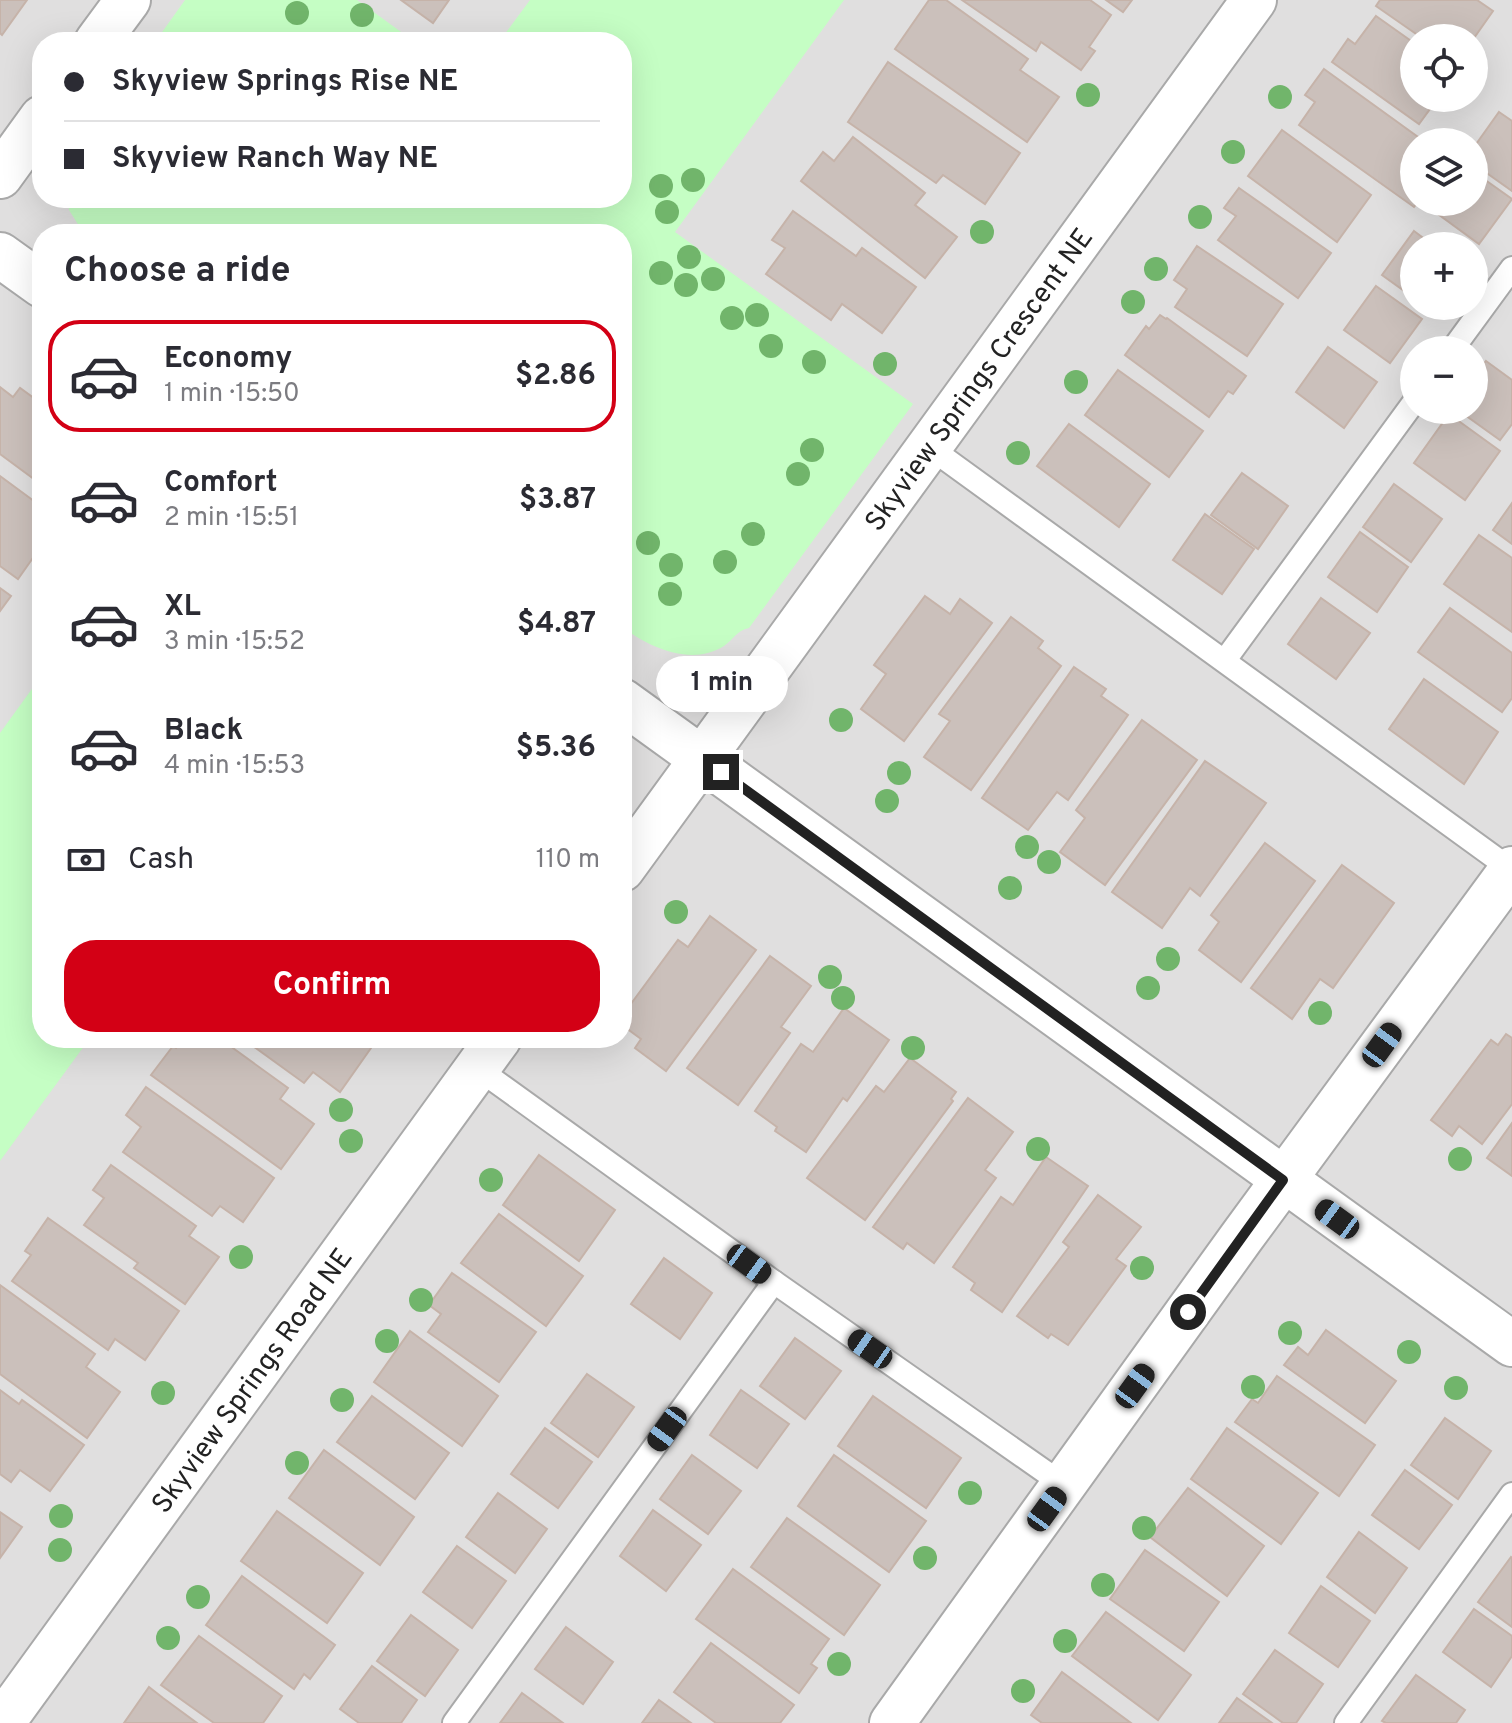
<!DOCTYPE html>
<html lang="en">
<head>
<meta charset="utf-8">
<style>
	:root { --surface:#fff; --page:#f7f7f7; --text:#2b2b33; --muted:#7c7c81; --line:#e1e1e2; --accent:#d30015 }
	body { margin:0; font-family:Overpass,sans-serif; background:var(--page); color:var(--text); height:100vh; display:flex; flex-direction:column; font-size:30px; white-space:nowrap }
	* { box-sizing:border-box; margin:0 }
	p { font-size:26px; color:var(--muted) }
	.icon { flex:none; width:44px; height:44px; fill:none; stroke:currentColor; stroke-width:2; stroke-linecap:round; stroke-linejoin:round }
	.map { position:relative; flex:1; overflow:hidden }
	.drawer { position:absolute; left:32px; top:224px; width:600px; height:824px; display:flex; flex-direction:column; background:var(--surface); border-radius:32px; box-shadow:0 8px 32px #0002 }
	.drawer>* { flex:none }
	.guide { position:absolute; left:32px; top:32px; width:600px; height:176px; border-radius:32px; box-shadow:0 8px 32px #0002; display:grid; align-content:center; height:176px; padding:0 32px; background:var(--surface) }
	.tools { position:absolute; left:1400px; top:24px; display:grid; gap:16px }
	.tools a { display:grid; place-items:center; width:88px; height:88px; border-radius:50%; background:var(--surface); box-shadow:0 8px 32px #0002; font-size:40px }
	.end { position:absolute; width:36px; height:36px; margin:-18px; border:10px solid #222; background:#fff; box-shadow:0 0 0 4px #fff }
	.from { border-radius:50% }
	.bubble { position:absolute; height:56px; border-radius:28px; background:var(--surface); box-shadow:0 8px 32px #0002; font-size:26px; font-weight:700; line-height:56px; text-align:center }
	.car { position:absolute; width:24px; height:48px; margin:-24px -12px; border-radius:10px; box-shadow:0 0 6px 2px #0007; background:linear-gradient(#222 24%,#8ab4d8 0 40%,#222 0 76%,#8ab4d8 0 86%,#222 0) }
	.guide b { display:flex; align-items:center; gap:28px; height:76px; font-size:30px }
	.guide b+b { border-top:2px solid var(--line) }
	.guide i { width:20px; height:20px; background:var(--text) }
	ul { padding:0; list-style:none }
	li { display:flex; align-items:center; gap:24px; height:112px; margin:0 16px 12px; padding:0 16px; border:4px solid transparent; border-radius:32px }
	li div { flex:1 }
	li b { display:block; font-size:30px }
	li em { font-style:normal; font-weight:700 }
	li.current { border-color:var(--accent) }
	li>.icon { width:72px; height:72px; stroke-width:1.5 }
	h2 { padding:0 32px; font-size:36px; line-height:96px }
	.pay { display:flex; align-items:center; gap:20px; height:88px; padding:0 32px; font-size:30px }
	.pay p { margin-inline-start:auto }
	.cta { display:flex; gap:16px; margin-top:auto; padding:16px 32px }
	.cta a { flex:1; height:92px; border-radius:32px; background:var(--accent); color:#fff; font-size:32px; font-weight:700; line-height:92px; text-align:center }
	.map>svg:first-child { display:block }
	.residential { fill:#e0dfdf; fill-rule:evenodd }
	.park { fill:#c5fec4 }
	.building { fill:#cbc0bb; stroke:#c6b3a9; stroke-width:2 }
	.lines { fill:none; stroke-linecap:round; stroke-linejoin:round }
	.lane-casing { stroke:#a9a9a9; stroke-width:26 }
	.street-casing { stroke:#a9a9a9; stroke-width:48 }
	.lane { stroke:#fff; stroke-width:22 }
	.street { stroke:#fff; stroke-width:44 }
	.tree { fill:#71b56b }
	.route { stroke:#222; stroke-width:10 }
	.labels { text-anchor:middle; stroke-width:8; stroke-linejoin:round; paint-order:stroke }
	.street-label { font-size:28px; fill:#222; stroke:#fff }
</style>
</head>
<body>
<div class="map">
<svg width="1512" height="1723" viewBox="0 0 1512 1723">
	<rect width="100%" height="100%" fill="#f2eee8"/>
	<path class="residential" d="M 0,0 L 1512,0 L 1512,1723 L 0,1723 ZM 1414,38 L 1474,38 L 1474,98 L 1414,98 ZM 42,42 L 622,42 L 622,198 L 42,198 ZM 1414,142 L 1474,142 L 1474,202 L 1414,202 ZM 42,234 L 622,234 L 622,1038 L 42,1038 ZM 1414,246 L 1474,246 L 1474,306 L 1414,306 ZM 1414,350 L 1474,350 L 1474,410 L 1414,410 Z"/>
	<g class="park">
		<polygon points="185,0 357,0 415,42 155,42"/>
		<path d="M 530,0 L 844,0 L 675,232 L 913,404 L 749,628 C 736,631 734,639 724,646 C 691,667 649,647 622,627 L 622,234 L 84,234 L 69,210 L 67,198 L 622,198 L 622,42 L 499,42 Z"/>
		<polygon points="42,675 42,1038 90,1038 0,1161 0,733"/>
	</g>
	<g class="building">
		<polygon points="0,0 27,0 2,35 0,33"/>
		<polygon points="401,0 449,0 433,23"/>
		<polygon points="929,0 946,0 1028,59 1020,70 1059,97 1027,142 895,49"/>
		<polygon points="962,0 1090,0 1111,15 1089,47 1095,51 1081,70 1041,42 1036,51"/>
		<polygon points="1106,0 1132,0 1123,12"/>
		<polygon points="1380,0 1477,0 1493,11 1474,38 1422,38 1376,6"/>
		<polygon points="1376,16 1414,43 1414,98 1438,98 1419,124 1332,62 1348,39 1355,44"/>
		<polygon points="888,62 1020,153 985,204 943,175 936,183 848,122"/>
		<polygon points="1324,69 1425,142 1414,142 1414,202 1418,202 1414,207 1299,125 1315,102 1305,95"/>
		<polygon points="1499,112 1512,121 1512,191 1474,164 1474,147"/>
		<polygon points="1282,130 1371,195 1337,242 1248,176"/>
		<polygon points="853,137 925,193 915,205 957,237 925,278 801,181 823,152 834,161"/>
		<polygon points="1474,172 1512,199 1479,244 1431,209 1436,202 1474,202"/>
		<polygon points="1239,188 1331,253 1298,298 1218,240 1236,216 1224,208"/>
		<polygon points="793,211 856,256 862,248 916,287 882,333 842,304 831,320 766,274 785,248 772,240"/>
		<polygon points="1414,231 1434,246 1414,246 1414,298 1382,275"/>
		<polygon points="1197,246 1283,304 1247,356 1175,307 1187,289 1174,280"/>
		<polygon points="1376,286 1422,319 1390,363 1344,330"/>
		<polygon points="1160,315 1166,319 1167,318 1246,376 1233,394 1228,391 1209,417 1125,355 1146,326 1149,329"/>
		<polygon points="1328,347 1377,382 1344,428 1296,392"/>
		<polygon points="1486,361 1512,380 1512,424 1500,440 1458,410 1474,410 1474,377"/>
		<polygon points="1118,370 1203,431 1169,477 1085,415"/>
		<polygon points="0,387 13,397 20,388 42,404 42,485 0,454"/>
		<polygon points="1449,414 1500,451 1465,500 1414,463"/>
		<polygon points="1069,424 1150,484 1119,527 1037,466"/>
		<polygon points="1242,473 1288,506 1258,549 1211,515"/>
		<polygon points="0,476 42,507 42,545 18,579 0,566"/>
		<polygon points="1394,484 1442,519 1411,562 1363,527"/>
		<polygon points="1512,503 1512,544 1493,530"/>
		<polygon points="1205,514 1254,549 1222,594 1173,560"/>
		<polygon points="1360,532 1408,567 1377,612 1328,577"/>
		<polygon points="1479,535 1512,558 1512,632 1444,584"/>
		<polygon points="0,588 11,596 0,611"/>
		<polygon points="925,596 950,614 960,599 992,623 904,741 861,709 886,674 874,665"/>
		<polygon points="1321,598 1370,633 1336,679 1288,644"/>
		<polygon points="1450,608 1512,653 1512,698 1502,712 1418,652"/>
		<polygon points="1011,617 1043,641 1038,648 1061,666 971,790 924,757 950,721 939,714"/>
		<polygon points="1074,667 1106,689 1101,696 1128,715 1068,800 1057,792 1028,830 982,798"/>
		<polygon points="1424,679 1498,732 1464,784 1389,729"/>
		<polygon points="1142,720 1197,760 1105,885 1060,852 1085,818 1076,810"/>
		<polygon points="1205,761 1266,803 1200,896 1190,888 1162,928 1112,892"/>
		<polygon points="1265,843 1315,881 1241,982 1199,950 1219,922 1211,915"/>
		<polygon points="1342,865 1394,903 1333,988 1320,979 1292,1019 1251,988"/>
		<polygon points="710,916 756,950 666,1071 635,1048 641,1039 622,1025 622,1016 678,940 688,947"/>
		<polygon points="770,956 811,986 781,1027 790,1033 738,1105 687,1068"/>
		<polygon points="844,1008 889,1040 847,1101 843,1098 806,1152 775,1131 777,1127 755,1111 801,1044 813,1052"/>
		<polygon points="1506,1034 1512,1038 1512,1104 1482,1144 1459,1126 1452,1136 1431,1120 1491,1040 1498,1045"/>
		<polygon points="184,1038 219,1038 288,1088 280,1099 314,1124 281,1169 151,1075 173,1046 176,1048"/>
		<polygon points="242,1038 357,1038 371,1048 340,1092 313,1072 304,1083"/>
		<polygon points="910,1058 956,1092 951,1099 953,1101 865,1220 807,1178 876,1086 884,1092"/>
		<polygon points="146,1087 274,1178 243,1222 220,1206 212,1216 123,1152 141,1127 126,1115"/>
		<polygon points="968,1098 1013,1132 985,1170 996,1178 934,1263 907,1243 903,1249 873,1227"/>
		<polygon points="1512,1123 1512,1176 1487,1158"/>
		<polygon points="539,1155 615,1210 579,1261 503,1205"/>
		<polygon points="1046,1157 1088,1186 1002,1312 971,1290 975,1283 953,1267 1001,1197 1013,1205"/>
		<polygon points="111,1165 196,1226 189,1236 219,1257 185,1304 134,1268 138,1263 84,1225 104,1198 93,1190"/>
		<polygon points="1098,1195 1141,1227 1116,1259 1126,1266 1068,1345 1051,1334 1048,1338 1017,1316 1069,1247 1063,1242"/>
		<polygon points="499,1214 583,1276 546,1326 461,1263"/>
		<polygon points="48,1218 179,1311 145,1360 115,1339 108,1350 12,1281 31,1255 25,1251"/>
		<polygon points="664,1258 712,1293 680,1339 631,1304"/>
		<polygon points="452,1273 536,1332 499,1382 428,1332 441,1314 429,1305"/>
		<polygon points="0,1285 95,1354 86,1367 120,1392 87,1438 0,1374"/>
		<polygon points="1326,1330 1396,1381 1365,1423 1284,1365 1298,1347 1308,1355"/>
		<polygon points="410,1331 498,1396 462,1446 374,1382"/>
		<polygon points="795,1338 841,1371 805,1419 760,1386"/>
		<polygon points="587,1374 634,1407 598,1457 551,1423"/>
		<polygon points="1277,1376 1375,1445 1339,1496 1235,1422 1252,1399 1258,1403"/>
		<polygon points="0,1390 19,1404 22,1400 84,1445 50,1491 20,1470 11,1482 0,1474"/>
		<polygon points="741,1390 789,1424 757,1468 710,1435"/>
		<polygon points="372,1396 449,1453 415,1499 337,1442"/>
		<polygon points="873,1396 961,1458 926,1508 838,1446"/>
		<polygon points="1445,1418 1491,1451 1458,1499 1411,1465"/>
		<polygon points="545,1428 592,1462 558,1508 511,1474"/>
		<polygon points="1227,1428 1318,1493 1281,1544 1191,1479"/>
		<polygon points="324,1450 414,1517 380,1565 289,1498"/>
		<polygon points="692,1455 741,1491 708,1534 660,1499"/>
		<polygon points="834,1455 926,1521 889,1572 798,1506"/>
		<polygon points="1405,1470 1452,1505 1419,1549 1372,1515"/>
		<polygon points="1188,1488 1264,1546 1227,1596 1150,1537"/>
		<polygon points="498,1493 547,1529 515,1573 466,1537"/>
		<polygon points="653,1510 701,1545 666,1591 620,1556"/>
		<polygon points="277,1511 363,1573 327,1623 241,1561"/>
		<polygon points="0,1512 22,1527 0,1558"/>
		<polygon points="787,1518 880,1585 844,1635 751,1567"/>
		<polygon points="1359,1532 1407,1568 1375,1613 1327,1577"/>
		<polygon points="457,1546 506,1581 472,1628 423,1592"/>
		<polygon points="1145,1550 1219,1602 1184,1651 1110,1599"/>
		<polygon points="1511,1557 1512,1558 1512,1627 1478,1602"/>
		<polygon points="733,1569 829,1639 811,1664 817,1668 799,1693 696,1619"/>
		<polygon points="242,1576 335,1645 310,1679 304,1674 294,1689 206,1625"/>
		<polygon points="1321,1586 1370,1621 1338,1667 1289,1633"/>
		<polygon points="1474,1609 1512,1636 1512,1656 1491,1687 1443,1652"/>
		<polygon points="1106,1612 1191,1675 1158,1720 1072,1656"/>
		<polygon points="411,1615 458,1650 425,1696 377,1661"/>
		<polygon points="566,1627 613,1662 583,1704 535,1669"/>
		<polygon points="199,1636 282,1696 263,1723 214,1723 161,1685"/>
		<polygon points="711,1643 794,1705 780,1723 716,1723 674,1692"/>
		<polygon points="1275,1650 1323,1684 1296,1723 1283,1723 1243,1694"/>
		<polygon points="372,1666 417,1700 401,1723 359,1723 340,1709"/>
		<polygon points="1062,1672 1131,1723 1042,1723 1031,1715"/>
		<polygon points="1416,1675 1465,1710 1456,1723 1386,1723 1382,1721"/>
		<polygon points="149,1687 163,1698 197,1723 124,1723"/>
		<polygon points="522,1693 563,1723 500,1723"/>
		<polygon points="1237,1698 1272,1723 1219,1723"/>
		<polygon points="659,1700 691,1723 642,1723"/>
	</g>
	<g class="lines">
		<g class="lane-casing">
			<g id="lane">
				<polyline points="1452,350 1512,268"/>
				<polyline points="929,447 1512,870"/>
				<polyline points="1225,660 1414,402"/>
				<polyline points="477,1068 774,1282 1064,1485"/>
				<polyline points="454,1723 774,1282"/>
				<polyline points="1346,1723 1512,1494"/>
			</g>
		</g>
		<g class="street-casing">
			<g id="street">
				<polyline points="97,42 128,0"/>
				<polyline points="0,176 42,118"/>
				<polyline points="0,255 42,285"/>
				<polyline points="622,701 1512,1344"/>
				<polyline points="622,869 1254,0"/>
				<polyline points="2,1723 499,1038"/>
				<polyline points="892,1723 1241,1238 1512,869"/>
			</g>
		</g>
		<use href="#lane" class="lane"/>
		<use href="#street" class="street"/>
	</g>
	<g class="tree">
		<circle cx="297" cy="13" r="12"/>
		<circle cx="362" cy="15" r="12"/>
		<circle cx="1088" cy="95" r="12"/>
		<circle cx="1280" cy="97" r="12"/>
		<circle cx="1233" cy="152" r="12"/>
		<circle cx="693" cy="180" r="12"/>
		<circle cx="661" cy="186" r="12"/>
		<circle cx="667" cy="212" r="12"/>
		<circle cx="1200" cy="217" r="12"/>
		<circle cx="982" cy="232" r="12"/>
		<circle cx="689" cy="257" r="12"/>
		<circle cx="1156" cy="269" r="12"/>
		<circle cx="661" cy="273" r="12"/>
		<circle cx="713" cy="279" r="12"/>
		<circle cx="686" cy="285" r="12"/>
		<circle cx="1133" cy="302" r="12"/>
		<circle cx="757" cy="315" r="12"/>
		<circle cx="732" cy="318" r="12"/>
		<circle cx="771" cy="346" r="12"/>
		<circle cx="814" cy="362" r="12"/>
		<circle cx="885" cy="364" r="12"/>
		<circle cx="1076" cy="382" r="12"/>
		<circle cx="812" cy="450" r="12"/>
		<circle cx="1018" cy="453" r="12"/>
		<circle cx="798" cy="474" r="12"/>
		<circle cx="753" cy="534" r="12"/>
		<circle cx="648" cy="543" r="12"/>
		<circle cx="725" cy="562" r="12"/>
		<circle cx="671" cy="565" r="12"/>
		<circle cx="670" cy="594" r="12"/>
		<circle cx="841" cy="720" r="12"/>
		<circle cx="899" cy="773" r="12"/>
		<circle cx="887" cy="801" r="12"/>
		<circle cx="1027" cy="847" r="12"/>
		<circle cx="1049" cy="862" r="12"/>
		<circle cx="1010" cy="888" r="12"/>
		<circle cx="676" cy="912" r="12"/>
		<circle cx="1168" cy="959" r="12"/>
		<circle cx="830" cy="977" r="12"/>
		<circle cx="1148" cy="988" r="12"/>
		<circle cx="843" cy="998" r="12"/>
		<circle cx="1320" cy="1013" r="12"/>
		<circle cx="913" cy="1048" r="12"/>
		<circle cx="341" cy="1110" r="12"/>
		<circle cx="351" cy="1141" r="12"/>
		<circle cx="1038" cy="1149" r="12"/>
		<circle cx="1460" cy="1159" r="12"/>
		<circle cx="491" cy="1180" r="12"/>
		<circle cx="241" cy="1257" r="12"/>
		<circle cx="1142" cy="1268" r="12"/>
		<circle cx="421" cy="1300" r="12"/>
		<circle cx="1290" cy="1333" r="12"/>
		<circle cx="387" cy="1341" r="12"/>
		<circle cx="1409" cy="1352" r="12"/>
		<circle cx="1253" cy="1387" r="12"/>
		<circle cx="1456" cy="1388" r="12"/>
		<circle cx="163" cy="1393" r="12"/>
		<circle cx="342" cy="1400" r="12"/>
		<circle cx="297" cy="1463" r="12"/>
		<circle cx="970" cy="1493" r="12"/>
		<circle cx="61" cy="1516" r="12"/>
		<circle cx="1144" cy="1528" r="12"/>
		<circle cx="60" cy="1550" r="12"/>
		<circle cx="925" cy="1558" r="12"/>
		<circle cx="1103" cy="1585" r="12"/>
		<circle cx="198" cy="1597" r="12"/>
		<circle cx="168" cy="1638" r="12"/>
		<circle cx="1065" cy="1641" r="12"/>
		<circle cx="839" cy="1664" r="12"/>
		<circle cx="1023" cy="1691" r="12"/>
	</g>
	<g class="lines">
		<polyline class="route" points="721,772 1283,1180 1188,1312"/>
	</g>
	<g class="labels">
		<g class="street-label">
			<text transform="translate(978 379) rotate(-54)" y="10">Skyview Springs Crescent NE</text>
			<text transform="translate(251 1380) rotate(-54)" y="10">Skyview Springs Road NE</text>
		</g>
	</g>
</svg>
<div class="tools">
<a><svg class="icon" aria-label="locate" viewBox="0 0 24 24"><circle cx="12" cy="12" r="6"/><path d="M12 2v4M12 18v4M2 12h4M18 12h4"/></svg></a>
<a><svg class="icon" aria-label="layers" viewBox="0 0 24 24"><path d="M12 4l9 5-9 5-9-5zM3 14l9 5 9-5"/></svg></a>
<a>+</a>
<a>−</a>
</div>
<i class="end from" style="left:1188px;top:1312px"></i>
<i class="end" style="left:721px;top:772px"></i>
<div class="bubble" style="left:656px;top:656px;width:132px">1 min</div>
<i class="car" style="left:1382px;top:1045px;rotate:36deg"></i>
<i class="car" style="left:1337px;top:1219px;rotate:306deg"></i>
<i class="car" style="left:749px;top:1264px;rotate:126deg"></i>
<i class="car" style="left:870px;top:1349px;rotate:305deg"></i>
<i class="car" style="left:1135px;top:1386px;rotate:36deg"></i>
<i class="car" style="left:667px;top:1429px;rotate:216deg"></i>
<i class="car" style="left:1047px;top:1509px;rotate:36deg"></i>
<div class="guide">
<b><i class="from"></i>Skyview Springs Rise NE</b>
<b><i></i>Skyview Ranch Way NE</b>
</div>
<section class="drawer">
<h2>Choose a ride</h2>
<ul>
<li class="current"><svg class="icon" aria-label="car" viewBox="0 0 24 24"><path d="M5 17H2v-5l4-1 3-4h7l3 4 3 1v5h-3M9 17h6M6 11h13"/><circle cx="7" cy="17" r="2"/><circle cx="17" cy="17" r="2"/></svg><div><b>Economy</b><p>1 min · 15:50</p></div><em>$2.86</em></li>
<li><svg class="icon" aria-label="car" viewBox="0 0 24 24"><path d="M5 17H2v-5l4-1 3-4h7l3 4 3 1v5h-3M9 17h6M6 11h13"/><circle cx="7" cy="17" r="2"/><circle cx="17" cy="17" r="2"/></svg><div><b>Comfort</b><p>2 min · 15:51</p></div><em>$3.87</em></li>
<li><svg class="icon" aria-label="car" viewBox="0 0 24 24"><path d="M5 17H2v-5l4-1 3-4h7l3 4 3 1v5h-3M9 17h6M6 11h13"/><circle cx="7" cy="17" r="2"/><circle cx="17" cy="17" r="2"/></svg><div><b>XL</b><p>3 min · 15:52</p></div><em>$4.87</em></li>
<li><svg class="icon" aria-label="car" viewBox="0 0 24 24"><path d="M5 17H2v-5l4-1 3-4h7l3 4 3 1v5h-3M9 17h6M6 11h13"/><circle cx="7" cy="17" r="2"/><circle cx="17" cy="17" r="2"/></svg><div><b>Black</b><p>4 min · 15:53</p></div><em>$5.36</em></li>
</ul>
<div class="pay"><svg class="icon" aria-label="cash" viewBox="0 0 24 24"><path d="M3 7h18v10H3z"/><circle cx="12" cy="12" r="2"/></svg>Cash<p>110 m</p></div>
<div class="cta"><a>Confirm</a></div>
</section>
</div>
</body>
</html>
